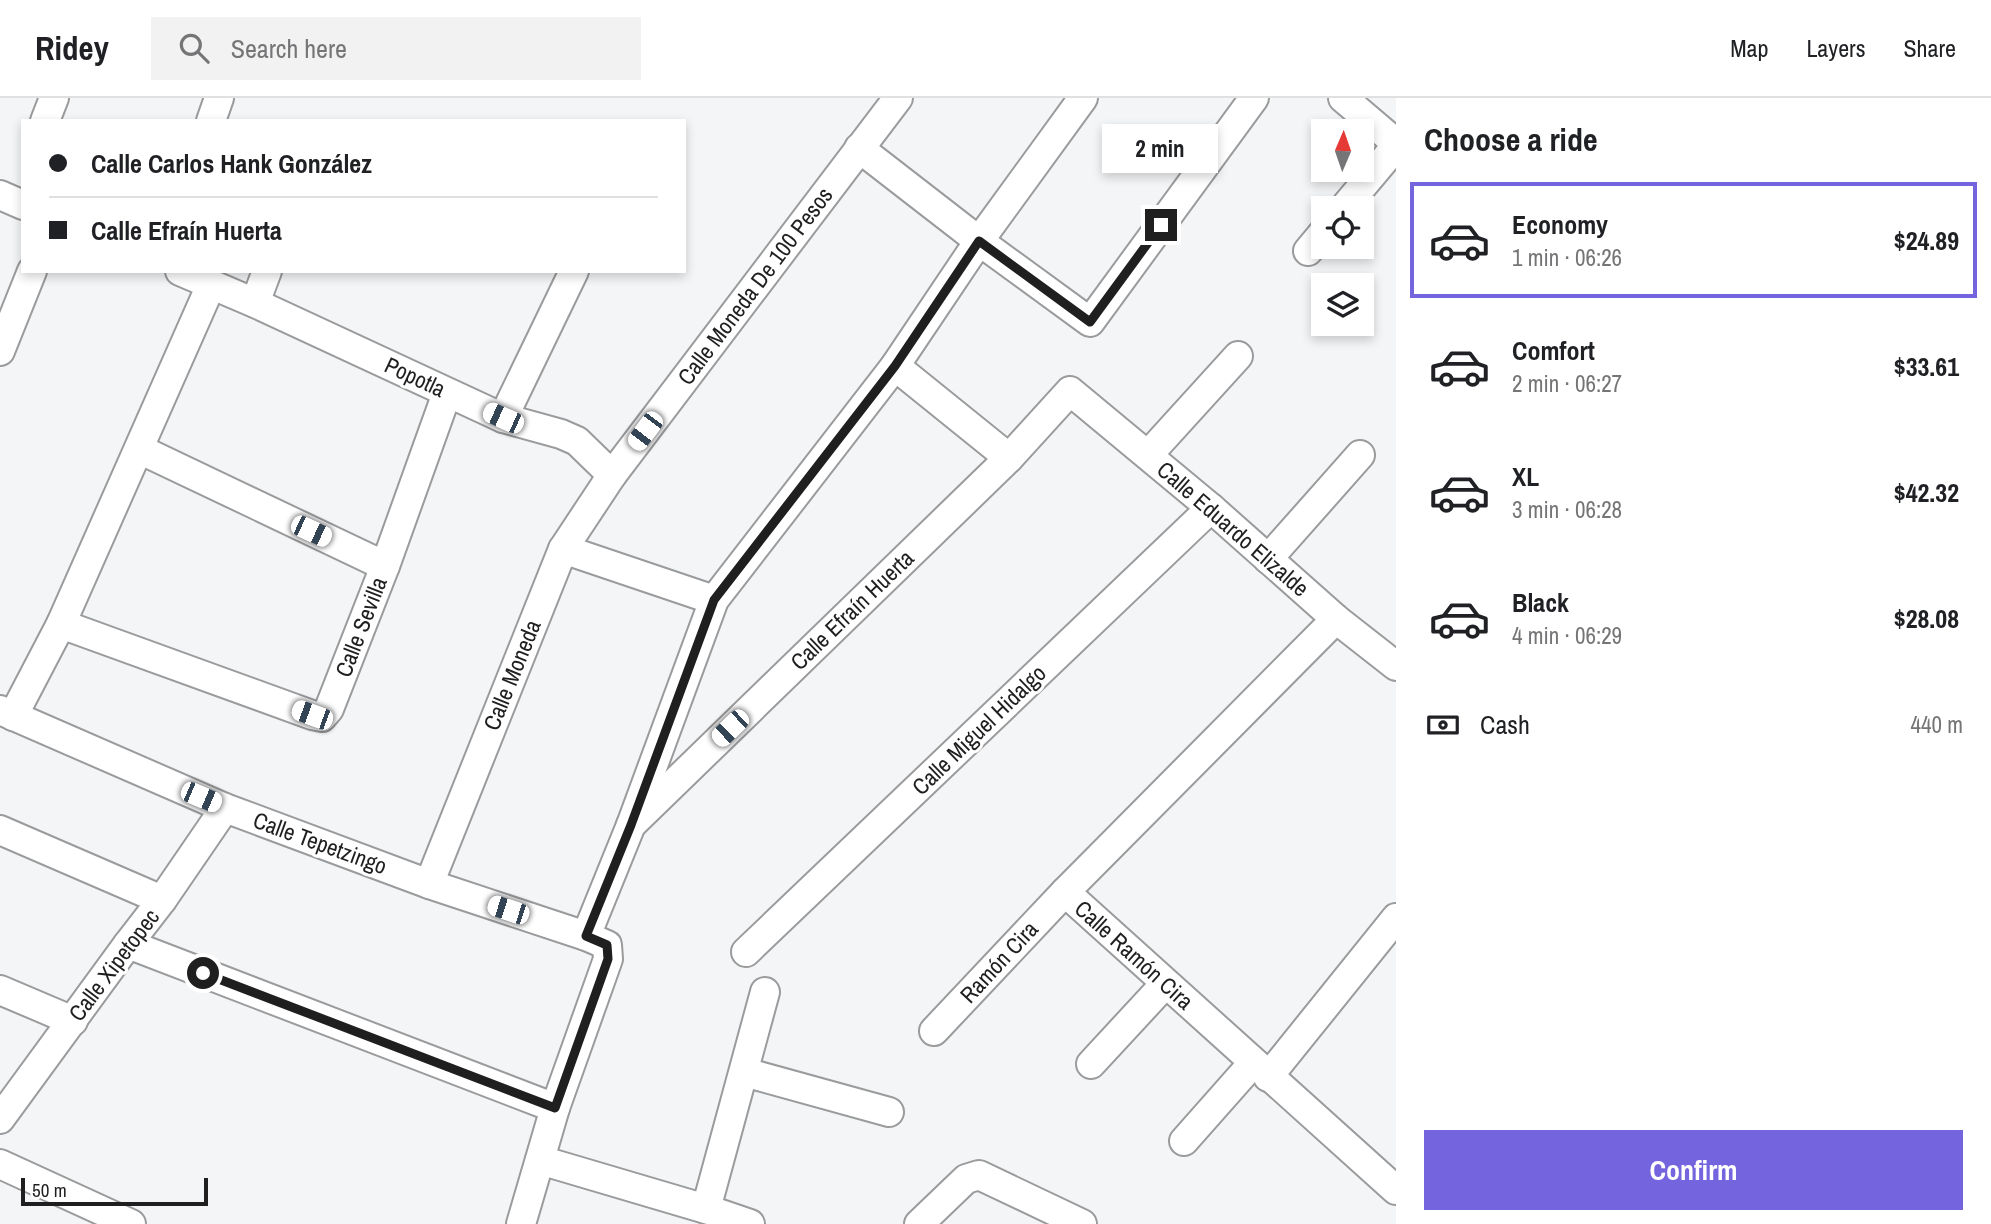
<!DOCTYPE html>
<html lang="en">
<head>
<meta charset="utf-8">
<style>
	:root { --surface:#fff; --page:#f2f2f2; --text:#202124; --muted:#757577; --line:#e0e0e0; --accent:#7465df }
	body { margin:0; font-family:"Archivo Narrow",sans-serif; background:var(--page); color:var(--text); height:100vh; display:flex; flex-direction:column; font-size:26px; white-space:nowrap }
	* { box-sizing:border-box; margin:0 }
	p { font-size:23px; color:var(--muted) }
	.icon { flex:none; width:38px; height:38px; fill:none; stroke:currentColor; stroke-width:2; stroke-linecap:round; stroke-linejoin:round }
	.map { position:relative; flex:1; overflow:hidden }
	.side { display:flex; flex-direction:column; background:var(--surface); width:595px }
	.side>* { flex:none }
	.hud { position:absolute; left:21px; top:21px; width:665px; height:154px; border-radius:0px; box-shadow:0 4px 10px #0003; display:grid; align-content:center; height:154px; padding:0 28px; background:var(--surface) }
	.needle { width:46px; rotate:2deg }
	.buttons { position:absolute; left:1311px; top:21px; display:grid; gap:14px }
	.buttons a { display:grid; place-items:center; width:63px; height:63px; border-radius:0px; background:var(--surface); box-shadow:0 4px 10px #0003; font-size:35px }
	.scale { position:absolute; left:21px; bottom:18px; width:187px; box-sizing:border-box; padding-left:7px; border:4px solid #1f1f20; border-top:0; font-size:19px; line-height:24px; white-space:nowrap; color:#1f1f20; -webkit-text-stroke:5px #fff; paint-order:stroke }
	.end { position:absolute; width:32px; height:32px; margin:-16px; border:9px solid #1f1f20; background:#fff; box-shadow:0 0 0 4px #fff }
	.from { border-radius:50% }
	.bubble { position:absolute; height:49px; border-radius:0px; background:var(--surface); box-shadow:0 4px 10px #0003; font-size:23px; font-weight:700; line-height:49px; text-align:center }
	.car { position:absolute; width:21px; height:42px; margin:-21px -10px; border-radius:9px; box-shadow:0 0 5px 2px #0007; background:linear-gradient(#fff 24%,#345 0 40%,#fff 0 76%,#345 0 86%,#fff 0) }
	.hud b { display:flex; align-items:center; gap:24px; height:66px; font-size:26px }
	.hud b+b { border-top:2px solid var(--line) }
	.hud i { width:18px; height:18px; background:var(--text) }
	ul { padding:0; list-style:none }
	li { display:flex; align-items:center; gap:21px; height:116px; margin:0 14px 10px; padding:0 14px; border:4px solid transparent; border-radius:0px }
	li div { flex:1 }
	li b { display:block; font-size:26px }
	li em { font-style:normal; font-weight:700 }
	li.on { border-color:var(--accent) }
	li>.icon { width:63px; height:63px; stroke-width:1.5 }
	h2 { padding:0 28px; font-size:32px; line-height:84px }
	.pay { display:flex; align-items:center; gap:18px; height:77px; padding:0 28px; font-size:26px }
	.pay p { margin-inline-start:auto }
	.primary-button { display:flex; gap:14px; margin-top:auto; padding:14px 28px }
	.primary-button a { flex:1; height:80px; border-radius:0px; background:var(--accent); color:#fff; font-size:28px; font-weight:700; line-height:80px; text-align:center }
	header { display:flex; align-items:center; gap:42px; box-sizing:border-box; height:98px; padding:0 35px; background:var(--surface); border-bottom:2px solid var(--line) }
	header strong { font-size:33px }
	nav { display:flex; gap:38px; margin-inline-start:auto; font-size:24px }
	.search { width:490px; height:63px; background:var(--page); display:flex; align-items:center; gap:18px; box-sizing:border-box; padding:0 24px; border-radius:0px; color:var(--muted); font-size:26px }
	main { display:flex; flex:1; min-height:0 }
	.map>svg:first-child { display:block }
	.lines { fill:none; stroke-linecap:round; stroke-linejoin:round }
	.street-casing { stroke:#9a9b9c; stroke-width:32 }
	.street { stroke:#fff; stroke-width:28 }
	.route { stroke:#1f1f20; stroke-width:9 }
	.labels { text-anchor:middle; stroke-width:6; stroke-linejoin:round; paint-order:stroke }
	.street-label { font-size:23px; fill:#1f1f20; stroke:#fff }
</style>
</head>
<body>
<header>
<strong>Ridey</strong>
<div class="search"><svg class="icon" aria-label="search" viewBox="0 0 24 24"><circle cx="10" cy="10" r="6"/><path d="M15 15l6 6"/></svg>Search here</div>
<nav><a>Map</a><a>Layers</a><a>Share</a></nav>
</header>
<main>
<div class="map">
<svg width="1396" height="1126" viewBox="0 0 1396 1126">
	<rect width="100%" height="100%" fill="#f4f5f7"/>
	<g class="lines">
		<g class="street-casing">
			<g id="street">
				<polyline points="1343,0 1396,45"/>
				<polyline points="45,23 54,0"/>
				<polyline points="211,23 219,0"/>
				<polyline points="859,50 979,143 1090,224 1254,0"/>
				<polyline points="0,97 23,107"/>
				<polyline points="1344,110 1396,48"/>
				<polyline points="1308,153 1323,135"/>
				<polyline points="180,173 255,205 503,320 561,336 577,343 612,377"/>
				<polyline points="255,205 267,173"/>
				<polyline points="0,253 32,173"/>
				<polyline points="895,268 1009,360"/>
				<polyline points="503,320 574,173"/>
				<polyline points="139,351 385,468"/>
				<polyline points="1148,357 1238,258"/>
				<polyline points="563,451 714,502"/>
				<polyline points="1268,461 1360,357"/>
				<polyline points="61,526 312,617 322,619 329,611 385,468 447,295"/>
				<polyline points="0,612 225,710 429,786 586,838 607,847 608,861 555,1010 521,1126"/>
				<polyline points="13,618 61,526 211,187"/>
				<polyline points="631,727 1009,360 1070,293 1211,410 1336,521 1396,568"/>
				<polyline points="0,732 162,802"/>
				<polyline points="429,786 563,451 612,377 898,0"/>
				<polyline points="1065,794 1396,1092"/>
				<polyline points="586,838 631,727 714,502 895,268 979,143 1083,0"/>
				<polyline points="128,846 555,1010"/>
				<polyline points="746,854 1211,410"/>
				<polyline points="0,892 73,923"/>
				<polyline points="934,933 1065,794 1336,521"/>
				<polyline points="1091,966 1165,886"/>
				<polyline points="744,974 889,1014"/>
				<polyline points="1268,979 1396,820"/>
				<polyline points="0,1021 128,846 162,802 225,710"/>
				<polyline points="1184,1043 1253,965"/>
				<polyline points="540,1062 706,1111 750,1126"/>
				<polyline points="0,1066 131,1126"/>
				<polyline points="706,1111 765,894"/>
				<polyline points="919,1126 966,1081 979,1077 1082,1126"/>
			</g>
		</g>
		<use href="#street" class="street"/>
	</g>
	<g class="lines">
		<polyline class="route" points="203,875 555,1010 608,861 607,847 586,838 631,727 714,502 895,268 979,143 1090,224 1161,127"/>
	</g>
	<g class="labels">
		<g class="street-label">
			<text transform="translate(755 188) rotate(-53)" y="8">Calle Moneda De 100 Pesos</text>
			<text transform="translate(415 279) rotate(25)" y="8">Popotla</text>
			<text transform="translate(1233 431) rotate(41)" y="8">Calle Eduardo Elizalde</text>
			<text transform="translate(852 512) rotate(-44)" y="8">Calle Efraín Huerta</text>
			<text transform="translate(361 529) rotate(-69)" y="8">Calle Sevilla</text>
			<text transform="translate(512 577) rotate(-68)" y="8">Calle Moneda</text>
			<text transform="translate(979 632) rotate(-44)" y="8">Calle Miguel Hidalgo</text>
			<text transform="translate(320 745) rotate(20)" y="8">Calle Tepetzingo</text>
			<text transform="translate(1134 857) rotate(42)" y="8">Calle Ramón Cira</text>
			<text transform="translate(999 864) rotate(-47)" y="8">Ramón Cira</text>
			<text transform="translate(114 867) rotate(-53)" y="8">Calle Xipetopec</text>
		</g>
	</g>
</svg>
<div class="buttons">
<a><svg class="needle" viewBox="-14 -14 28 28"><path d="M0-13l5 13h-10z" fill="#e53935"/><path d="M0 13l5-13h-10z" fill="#757577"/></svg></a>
<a><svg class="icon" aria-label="locate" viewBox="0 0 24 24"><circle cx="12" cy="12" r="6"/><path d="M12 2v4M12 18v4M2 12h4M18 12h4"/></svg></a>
<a><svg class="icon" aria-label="layers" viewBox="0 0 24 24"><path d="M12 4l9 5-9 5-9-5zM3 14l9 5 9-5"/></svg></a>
</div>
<div class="scale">50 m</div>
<i class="end from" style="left:203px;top:875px"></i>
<i class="end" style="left:1161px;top:127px"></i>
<div class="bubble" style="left:1102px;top:26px;width:116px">2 min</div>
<i class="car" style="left:503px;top:320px;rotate:294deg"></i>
<i class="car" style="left:645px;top:333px;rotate:217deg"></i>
<i class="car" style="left:311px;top:433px;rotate:115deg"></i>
<i class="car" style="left:312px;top:617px;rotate:290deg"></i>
<i class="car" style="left:730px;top:630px;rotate:226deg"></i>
<i class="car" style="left:201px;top:699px;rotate:113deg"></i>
<i class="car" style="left:508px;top:812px;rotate:288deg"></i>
<div class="hud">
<b><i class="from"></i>Calle Carlos Hank González</b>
<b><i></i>Calle Efraín Huerta</b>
</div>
</div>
<section class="side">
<h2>Choose a ride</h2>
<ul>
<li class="on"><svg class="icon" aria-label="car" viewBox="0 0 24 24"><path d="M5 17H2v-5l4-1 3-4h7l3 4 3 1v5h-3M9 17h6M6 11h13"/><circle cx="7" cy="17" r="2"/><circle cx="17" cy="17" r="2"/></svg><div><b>Economy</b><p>1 min · 06:26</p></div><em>$24.89</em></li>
<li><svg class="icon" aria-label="car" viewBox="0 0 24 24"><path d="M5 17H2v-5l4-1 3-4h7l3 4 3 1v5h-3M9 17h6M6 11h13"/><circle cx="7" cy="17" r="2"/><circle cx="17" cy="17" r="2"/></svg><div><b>Comfort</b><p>2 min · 06:27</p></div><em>$33.61</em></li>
<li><svg class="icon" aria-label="car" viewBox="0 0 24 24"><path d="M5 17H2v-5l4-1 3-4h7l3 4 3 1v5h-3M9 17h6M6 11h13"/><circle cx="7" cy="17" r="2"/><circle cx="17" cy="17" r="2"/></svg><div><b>XL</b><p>3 min · 06:28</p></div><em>$42.32</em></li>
<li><svg class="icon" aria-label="car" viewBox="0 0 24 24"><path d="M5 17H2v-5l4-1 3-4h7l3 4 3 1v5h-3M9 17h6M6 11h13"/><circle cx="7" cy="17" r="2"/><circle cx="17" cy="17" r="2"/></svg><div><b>Black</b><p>4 min · 06:29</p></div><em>$28.08</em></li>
</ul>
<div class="pay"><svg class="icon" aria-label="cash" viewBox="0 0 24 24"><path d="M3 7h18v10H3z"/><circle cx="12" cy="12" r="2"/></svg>Cash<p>440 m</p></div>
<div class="primary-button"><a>Confirm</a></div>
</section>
</main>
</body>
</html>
